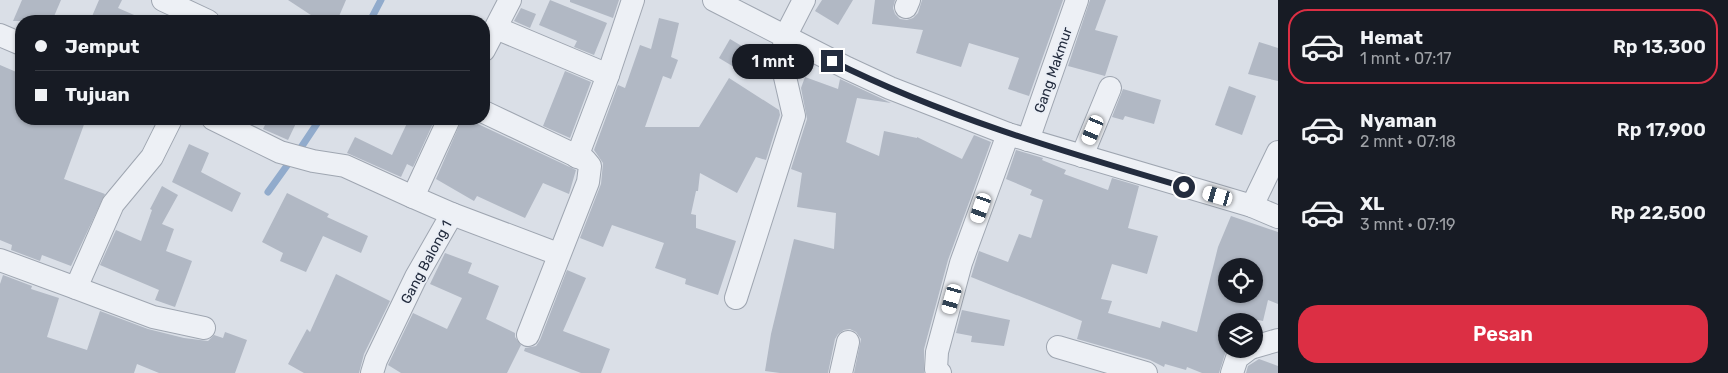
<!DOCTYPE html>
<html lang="id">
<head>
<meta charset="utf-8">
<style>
	:root { --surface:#171b24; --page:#242831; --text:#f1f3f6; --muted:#9ea1a6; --line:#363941; --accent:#dc2f44 }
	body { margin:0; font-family:Rubik,sans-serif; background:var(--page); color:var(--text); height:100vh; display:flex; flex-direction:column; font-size:19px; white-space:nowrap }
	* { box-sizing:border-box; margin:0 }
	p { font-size:16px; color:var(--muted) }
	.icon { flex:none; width:28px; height:28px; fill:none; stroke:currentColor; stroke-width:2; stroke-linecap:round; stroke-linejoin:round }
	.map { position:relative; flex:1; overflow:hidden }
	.details { display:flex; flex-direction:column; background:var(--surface); width:450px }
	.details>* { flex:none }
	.top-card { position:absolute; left:15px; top:15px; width:475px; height:110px; border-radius:20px; box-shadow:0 1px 4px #0004; display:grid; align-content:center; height:110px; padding:0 20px; background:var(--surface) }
	.controls { position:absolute; left:1218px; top:258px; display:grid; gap:10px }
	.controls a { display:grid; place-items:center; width:45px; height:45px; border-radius:50%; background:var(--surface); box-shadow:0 1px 4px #0004; font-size:25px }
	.end { position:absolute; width:22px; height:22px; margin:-11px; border:6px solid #232c3e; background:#fff; box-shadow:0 0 0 2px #fff }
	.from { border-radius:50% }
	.bubble { position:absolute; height:35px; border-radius:18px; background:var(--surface); box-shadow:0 1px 4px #0004; font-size:16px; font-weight:600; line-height:35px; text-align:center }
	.car { position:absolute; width:15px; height:30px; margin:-15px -8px; border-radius:6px; box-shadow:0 0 4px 1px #0007; background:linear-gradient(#fff 24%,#345 0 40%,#fff 0 76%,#345 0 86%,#fff 0) }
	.top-card b { display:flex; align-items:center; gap:18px; height:48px; font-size:19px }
	.top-card b+b { border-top:1px solid var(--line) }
	.top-card i { width:12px; height:12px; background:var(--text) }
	ul { padding:9px 0 0; list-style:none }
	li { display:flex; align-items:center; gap:15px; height:75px; margin:0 10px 8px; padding:0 10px; border:2px solid transparent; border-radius:20px }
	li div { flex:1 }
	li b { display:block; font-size:19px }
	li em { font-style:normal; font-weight:600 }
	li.active { border-color:var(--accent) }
	li>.icon { width:45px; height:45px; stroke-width:1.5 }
	.button { display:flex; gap:10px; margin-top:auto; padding:10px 20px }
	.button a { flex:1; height:58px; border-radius:20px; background:var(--accent); color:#fff; font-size:20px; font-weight:600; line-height:58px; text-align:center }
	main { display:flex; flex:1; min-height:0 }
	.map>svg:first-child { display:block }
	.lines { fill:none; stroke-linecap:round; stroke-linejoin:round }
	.stream { stroke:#91abcc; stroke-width:7 }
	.building { fill:#b1b8c4; fill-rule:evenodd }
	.minor-casing { stroke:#9fa6b1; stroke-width:24 }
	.minor { stroke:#edf0f5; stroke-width:22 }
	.route { stroke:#232c3e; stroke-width:6 }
	.labels { text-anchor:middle; stroke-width:4; stroke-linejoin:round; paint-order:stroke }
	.street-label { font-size:14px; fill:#232c3e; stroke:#eaeef5 }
</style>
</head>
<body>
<main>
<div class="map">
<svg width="1278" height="373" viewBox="0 0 1278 373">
	<rect width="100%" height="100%" fill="#dadfe7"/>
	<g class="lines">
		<g class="stream">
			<polyline points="370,21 381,0"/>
			<polyline points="298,152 320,119"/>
			<polyline points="268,192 291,160"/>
		</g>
	</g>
	<g class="building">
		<polygon points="22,0 61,0 52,21 13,21"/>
		<polygon points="99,0 122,0 118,8 148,21 90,21"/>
		<polygon points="288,0 346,0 337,21 320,21"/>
		<polygon points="550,0 607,23 594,55 574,47 577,41 539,25"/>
		<polygon points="570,0 619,0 613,18 570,2"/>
		<polygon points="822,0 853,0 838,25 815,11"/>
		<polygon points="875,0 895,0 893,8 895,14 900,19 907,20 913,18 918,13 922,0 1063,0 1029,96 1008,89 1019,58 969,43 961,67 916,53 923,30 872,24"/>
		<polygon points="1090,0 1106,0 1095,30 1118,36 1105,76 1068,66"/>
		<polygon points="521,8 536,14 530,28 514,21"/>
		<polygon points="659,18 679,23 671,57 678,60 671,79 663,76 645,127 699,127 729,78 779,110 780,115 766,160 756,157 737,193 700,173 698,191 696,191 691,214 696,215 696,228 736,241 718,295 685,284 686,279 655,268 664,243 612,225 603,247 580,238 601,184 603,163 594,150 618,85 625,88 640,45 651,49"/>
		<polygon points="730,39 745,48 734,67 719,58"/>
		<polygon points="1259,42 1278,48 1278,81 1248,74"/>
		<polygon points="0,65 21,74 21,119 86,119 64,179 105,194 71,266 42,255 40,261 11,250 12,245 0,240"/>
		<polygon points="565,71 591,82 570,138 543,126"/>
		<polygon points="805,77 838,89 840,79 891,103 857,98 846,142 879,156 884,131 917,138 917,137 962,159 974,135 991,142 948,260 924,349 924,373 854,373 861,339 856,332 850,329 844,330 838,334 835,339 828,373 780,373 765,371 771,334 794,239 834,249 836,213 797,207 802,173 791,169 807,119 801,88"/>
		<polygon points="1229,86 1256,96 1242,135 1215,125"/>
		<polygon points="1123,89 1161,100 1154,124 1125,116 1123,120 1112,117"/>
		<polygon points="268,119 298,119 288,140 263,129"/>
		<polygon points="409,119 435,119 413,167 407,164 401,177 347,153 355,137 392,155"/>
		<polygon points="462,119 473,119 478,124 576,170 569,194 543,183 525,218 477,196 474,201 436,179"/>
		<polygon points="189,144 209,153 201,172 241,193 232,212 172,182"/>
		<path d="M 1016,150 L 1043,158 L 1042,160 L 1066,170 L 1064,174 L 1108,190 L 1112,178 L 1139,186 L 1128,228 L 1158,236 L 1147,274 L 1112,264 L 1101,299 L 1112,301 L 1108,313 L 1160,328 L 1162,321 L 1197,332 L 1218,247 L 1231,216 L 1278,232 L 1278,304 L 1268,300 L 1263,321 L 1243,317 L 1241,321 L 1226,321 L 1226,349 L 1228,349 L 1225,354 L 1219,373 L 1202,373 L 1187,367 L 1186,370 L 1165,364 L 1164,367 L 1150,360 L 1077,339 L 1082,321 L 971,277 L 979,251 L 1008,262 L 1019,234 L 1031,238 L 1043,200 L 1030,195 L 1032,190 L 1006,179 ZM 1226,266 L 1254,266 L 1254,294 L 1226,294 Z"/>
		<polygon points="162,186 178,195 162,224 174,229 166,251 192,261 175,307 155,300 159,290 100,265 116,230 141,241 152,210 150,209"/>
		<polygon points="287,193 329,214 327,217 368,236 361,253 323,236 306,272 280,261 283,253 262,242"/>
		<polygon points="445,253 472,263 468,273 499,286 486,319 515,333 515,337 521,345 507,373 401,373 388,365 413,313 447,329 462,298 430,284"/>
		<polygon points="567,270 586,278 563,331 610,349 601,373 581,373 524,351 525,348 536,346 540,340"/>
		<polygon points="336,274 390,301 364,354 359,373 304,373 288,364 307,329 310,332"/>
		<polygon points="3,275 32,286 31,289 59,298 47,337 87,350 100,311 148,329 184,338 208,341 214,335 223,338 225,332 247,340 235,373 159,373 137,364 134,373 0,373 0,284"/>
		<polygon points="962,310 1010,320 1004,346 971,342 972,336 956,333"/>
		<polygon points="1259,359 1278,366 1278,373 1246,373 1248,366"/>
	</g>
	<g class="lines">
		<g class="minor-casing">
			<g id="minor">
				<polyline points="163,0 208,21"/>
				<polyline points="714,0 847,68 890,88 1008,134 1252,206 1278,217"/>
				<polyline points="906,7 909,0"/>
				<polyline points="496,28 608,75"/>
				<polyline points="0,35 21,44"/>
				<polyline points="484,50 510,0"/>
				<polyline points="484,112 585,160 590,166 588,182 528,335"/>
				<polyline points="171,119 152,157 113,204 76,288 153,317 204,328"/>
				<polyline points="213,119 280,152 313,161 345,166 413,197"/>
				<polyline points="1028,140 1077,0"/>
				<polyline points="1082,156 1110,88"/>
				<polyline points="577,157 608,75 633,0"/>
				<polyline points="1252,206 1278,152"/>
				<polyline points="452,214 558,254"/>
				<polyline points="0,260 76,288"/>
				<polyline points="736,298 794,116 782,64 785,37 804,0"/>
				<polyline points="1058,347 1146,373"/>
				<polyline points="1254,347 1278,340"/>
				<polyline points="372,373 376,360 416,277 452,214 413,197 449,119"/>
				<polyline points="841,373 848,342"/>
				<polyline points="940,373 936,369 937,352 961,263 1008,134"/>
				<polyline points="1232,373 1237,358 1249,349"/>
			</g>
		</g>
		<use href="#minor" class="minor"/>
	</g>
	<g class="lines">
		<path class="route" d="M 832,61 C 944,117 1065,152 1184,187"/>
	</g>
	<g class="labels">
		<g class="street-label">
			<text transform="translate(1053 70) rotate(-71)" y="5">Gang Makmur</text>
			<text transform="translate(426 262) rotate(-62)" y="5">Gang Balong 1</text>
		</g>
	</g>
</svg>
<div class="controls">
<a><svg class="icon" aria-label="locate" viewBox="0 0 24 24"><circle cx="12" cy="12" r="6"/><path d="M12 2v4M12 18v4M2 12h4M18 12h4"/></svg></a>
<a><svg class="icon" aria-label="layers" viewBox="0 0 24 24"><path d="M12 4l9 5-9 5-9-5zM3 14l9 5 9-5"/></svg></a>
</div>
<i class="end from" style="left:1184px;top:187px"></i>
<i class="end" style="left:832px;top:61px"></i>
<div class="bubble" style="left:732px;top:44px;width:82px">1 mnt</div>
<i class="car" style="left:1093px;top:130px;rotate:203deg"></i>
<i class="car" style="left:1218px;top:196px;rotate:286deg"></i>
<i class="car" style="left:981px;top:208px;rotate:199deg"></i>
<i class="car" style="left:952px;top:299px;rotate:196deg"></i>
<div class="top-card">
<b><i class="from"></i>Jemput</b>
<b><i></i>Tujuan</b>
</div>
</div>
<section class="details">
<ul>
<li class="active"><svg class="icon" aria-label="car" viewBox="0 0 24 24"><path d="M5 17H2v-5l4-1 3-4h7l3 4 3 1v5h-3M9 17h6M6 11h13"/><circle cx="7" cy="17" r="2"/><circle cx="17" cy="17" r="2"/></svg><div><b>Hemat</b><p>1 mnt · 07:17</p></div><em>Rp 13,300</em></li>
<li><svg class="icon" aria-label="car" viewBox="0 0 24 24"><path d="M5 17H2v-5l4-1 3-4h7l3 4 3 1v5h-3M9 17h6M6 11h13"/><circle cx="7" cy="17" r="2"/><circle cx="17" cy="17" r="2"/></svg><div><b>Nyaman</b><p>2 mnt · 07:18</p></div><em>Rp 17,900</em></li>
<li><svg class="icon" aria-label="car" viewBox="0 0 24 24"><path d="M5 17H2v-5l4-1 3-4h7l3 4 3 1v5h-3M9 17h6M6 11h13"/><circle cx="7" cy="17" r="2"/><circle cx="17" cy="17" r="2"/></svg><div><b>XL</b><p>3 mnt · 07:19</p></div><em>Rp 22,500</em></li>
</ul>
<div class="button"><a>Pesan</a></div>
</section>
</main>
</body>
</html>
